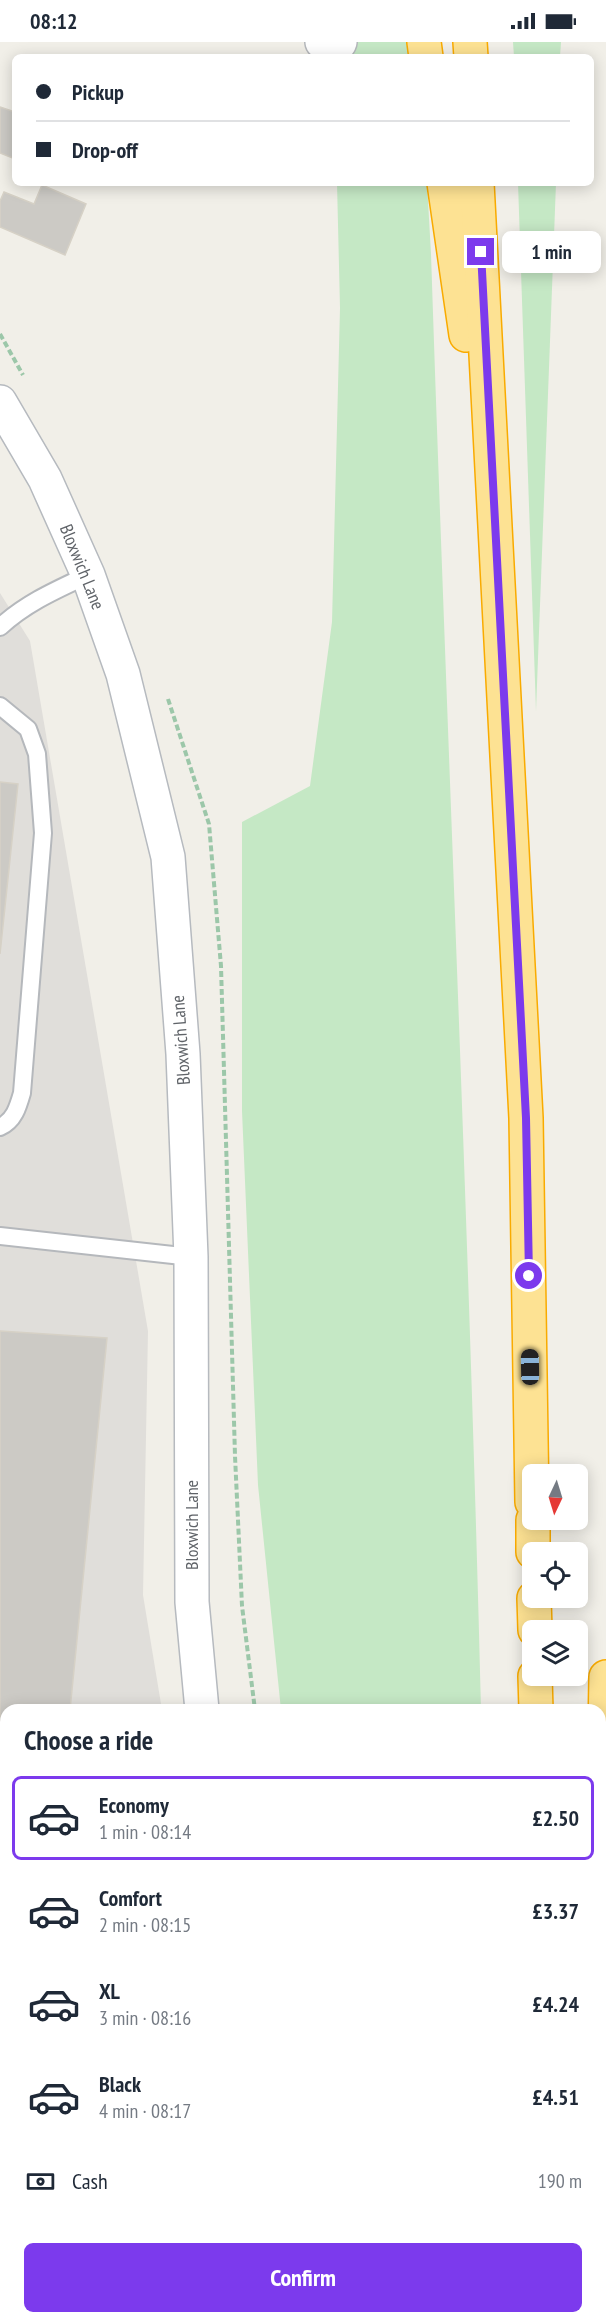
<!DOCTYPE html>
<html lang="en">
<head>
<meta charset="utf-8">
<style>
	:root { --surface:#fff; --page:#f6f6f7; --text:#1f2937; --muted:#747a83; --line:#e0e1e3; --accent:#7c3aed }
	body { margin:0; font-family:"PT Sans Narrow",sans-serif; background:var(--page); color:var(--text); height:100vh; display:flex; flex-direction:column; font-size:22px; white-space:nowrap }
	* { box-sizing:border-box; margin:0 }
	p { font-size:20px; color:var(--muted) }
	.icon { flex:none; width:33px; height:33px; fill:none; stroke:currentColor; stroke-width:2; stroke-linecap:round; stroke-linejoin:round }
	.map { position:relative; flex:1; overflow:hidden }
	.sheet { position:absolute; left:0px; top:1662px; width:606px; height:620px; display:flex; flex-direction:column; background:var(--surface); border-radius:18px 18px 0 0; box-shadow:0 3px 15px #0003 }
	.sheet>* { flex:none }
	.top-card { position:absolute; left:12px; top:12px; width:582px; height:132px; border-radius:9px; box-shadow:0 3px 15px #0003; display:grid; align-content:center; height:132px; padding:0 24px; background:var(--surface) }
	.needle { width:39px; rotate:184deg }
	.fabs { position:absolute; left:522px; top:1422px; display:grid; gap:12px }
	.fabs a { display:grid; place-items:center; width:66px; height:66px; border-radius:9px; background:var(--surface); box-shadow:0 3px 15px #0003; font-size:30px }
	.end { position:absolute; width:27px; height:27px; margin:-14px; border:8px solid #7c3aed; background:#fff; box-shadow:0 0 0 3px #fff }
	.from { border-radius:50% }
	.bubble { position:absolute; height:42px; border-radius:9px; background:var(--surface); box-shadow:0 3px 15px #0003; font-size:20px; font-weight:700; line-height:42px; text-align:center }
	.car { position:absolute; width:18px; height:36px; margin:-18px -9px; border-radius:8px; box-shadow:0 0 4px 2px #0007; background:linear-gradient(#222 24%,#8ab4d8 0 40%,#222 0 76%,#8ab4d8 0 86%,#222 0) }
	.top-card b { display:flex; align-items:center; gap:21px; height:57px; font-size:22px }
	.top-card b+b { border-top:2px solid var(--line) }
	.top-card i { width:15px; height:15px; background:var(--text) }
	ul { padding:0; list-style:none }
	li { display:flex; align-items:center; gap:18px; height:84px; margin:0 12px 9px; padding:0 12px; border:3px solid transparent; border-radius:9px }
	li div { flex:1 }
	li b { display:block; font-size:22px }
	li em { font-style:normal; font-weight:700 }
	li.selected { border-color:var(--accent) }
	li>.icon { width:54px; height:54px; stroke-width:1.5 }
	h2 { padding:0 24px; font-size:27px; line-height:72px }
	.pay { display:flex; align-items:center; gap:15px; height:66px; padding:0 24px; font-size:22px }
	.pay p { margin-inline-start:auto }
	.action { display:flex; gap:12px; margin-top:auto; padding:12px 24px }
	.action a { flex:1; height:69px; border-radius:9px; background:var(--accent); color:#fff; font-size:24px; font-weight:700; line-height:69px; text-align:center }
	.status { display:flex; justify-content:space-between; align-items:center; height:42px; padding:0 30px; background:var(--surface); direction:ltr }
	.status svg { height:16px; fill:currentColor }
	.map>svg:first-child { display:block }
	.industrial { fill:#e0deda }
	.green { fill:#c5e8c5 }
	.building { fill:#cccac5; stroke:#d6d1c6; stroke-width:1.5 }
	.lines { fill:none; stroke-linecap:round; stroke-linejoin:round }
	.lane-casing { stroke:#b5b8bc; stroke-width:20 }
	.street-casing { stroke:#b5b8bc; stroke-width:36 }
	.secondary-casing { stroke:#b6babf; stroke-width:36 }
	.highway-casing { stroke:#f9ab00; stroke-width:36 }
	.path { stroke:#9cc7a9; stroke-width:4; stroke-dasharray:6 3; stroke-linecap:butt }
	.lane { stroke:#fff; stroke-width:16 }
	.street { stroke:#fff; stroke-width:33 }
	.secondary { stroke:#fff; stroke-width:33 }
	.highway { stroke:#fde293; stroke-width:33 }
	.route { stroke:#7c3aed; stroke-width:8 }
	.labels { text-anchor:middle; stroke-width:4.5; stroke-linejoin:round; paint-order:stroke }
	.street-label { font-size:18px; fill:#5f6368; stroke:#fff }
</style>
</head>
<body>
<div class="status"><b>08:12</b><svg viewBox="0 0 49 12"><path d="M0 12V9h3v3zM5 12V6h3v6zM10 12V3h3v9zM15 12V0h3v12zM26 1h20v11H26zM47 4h2v5h-2z"/></svg></div>
<div class="map">
<svg width="606" height="2281" viewBox="0 0 606 2281">
	<rect width="100%" height="100%" fill="#f1efe8"/>
	<polygon class="industrial" points="0,551 30,599 148,1289 143,1553 162,1668 6,1668 6,1858 0,1854"/>
	<g class="green">
		<polygon points="342,0 418,0 419,15 335,15"/>
		<polygon points="513,0 561,0 560,15 514,15"/>
		<path d="M 337,141 L 427,141 L 431,212 C 447,698 469,1183 481,1668 L 281,1668 L 258,1443 L 242,1069 L 242,780 L 310,744 L 332,580 L 340,266 Z"/>
		<polygon points="518,141 556,141 536,669"/>
		<polygon points="0,1854 6,1858 6,2276 256,2276 257,2281 0,2281"/>
	</g>
	<g class="building">
		<polygon points="0,65 15,70 15,117 0,111"/>
		<polygon points="42,143 86,162 65,213 0,185 0,159 4,150 34,162"/>
		<polygon points="0,740 18,742 0,912"/>
		<polygon points="0,1289 107,1296 70,1668 6,1668 6,1752 0,1751"/>
	</g>
	<g class="lines">
		<g class="lane-casing">
			<g id="lane">
				<path d="M 0,585 C 26,561 56,548 88,533"/>
				<path d="M 0,664 L 28,687 L 37,712 L 43,791 L 22,1051 C 18,1065 14,1079 0,1085"/>
				<polyline points="0,1194 191,1215"/>
			</g>
		</g>
		<g class="street-casing">
			<polyline id="street" points="322,0 339,2 340,0"/>
		</g>
		<g class="secondary-casing">
			<g id="secondary">
				<polyline points="0,360 45,437 88,533 123,632 168,815 183,1012 191,1215 192,1560 202,1668"/>
				<polyline points="600,2261 606,2261"/>
				<polyline points="314,2276 315,2281"/>
			</g>
		</g>
		<g class="highway-casing">
			<g id="highway">
				<polyline points="424,0 426,15"/>
				<polyline points="470,0 471,15"/>
				<polyline points="444,141 466,293"/>
				<polyline points="477,141 526,1076 532,1460"/>
				<polyline points="533,1478 533,1510"/>
				<polyline points="534,1556 535,1588"/>
				<polyline points="535,1634 536,1668"/>
				<polyline points="600,1970 606,1635"/>
				<polyline points="578,2281 578,2276"/>
			</g>
		</g>
		<g class="path">
			<polyline points="0,292 23,333"/>
			<polyline points="168,657 209,782 221,924 235,1414 242,1564 255,1668"/>
			<polyline points="384,2276 385,2281"/>
		</g>
		<use href="#lane" class="lane"/>
		<use href="#street" class="street"/>
		<use href="#secondary" class="secondary"/>
		<use href="#highway" class="highway"/>
	</g>
	<g class="lines">
		<polyline class="route" points="481,210 526,1076 529,1234"/>
	</g>
	<g class="labels">
		<g class="street-label">
			<text transform="translate(82 525) rotate(68)" y="6">Bloxwich Lane</text>
			<text transform="translate(181 998) rotate(-94)" y="6">Bloxwich Lane</text>
			<text transform="translate(192 1483) rotate(-90)" y="6">Bloxwich Lane</text>
		</g>
	</g>
</svg>
<div class="fabs">
<a><svg class="needle" viewBox="-14 -14 28 28"><path d="M0-13l5 13h-10z" fill="#e53935"/><path d="M0 13l5-13h-10z" fill="#747a83"/></svg></a>
<a><svg class="icon" aria-label="locate" viewBox="0 0 24 24"><circle cx="12" cy="12" r="6"/><path d="M12 2v4M12 18v4M2 12h4M18 12h4"/></svg></a>
<a><svg class="icon" aria-label="layers" viewBox="0 0 24 24"><path d="M12 4l9 5-9 5-9-5zM3 14l9 5 9-5"/></svg></a>
</div>
<i class="end from" style="left:529px;top:1234px"></i>
<i class="end" style="left:481px;top:210px"></i>
<div class="bubble" style="left:502px;top:189px;width:99px">1 min</div>
<i class="car" style="left:530px;top:1325px;rotate:359deg"></i>
<div class="top-card">
<b><i class="from"></i>Pickup</b>
<b><i></i>Drop-off</b>
</div>
<section class="sheet">
<h2>Choose a ride</h2>
<ul>
<li class="selected"><svg class="icon" aria-label="car" viewBox="0 0 24 24"><path d="M5 17H2v-5l4-1 3-4h7l3 4 3 1v5h-3M9 17h6M6 11h13"/><circle cx="7" cy="17" r="2"/><circle cx="17" cy="17" r="2"/></svg><div><b>Economy</b><p>1 min · 08:14</p></div><em>£2.50</em></li>
<li><svg class="icon" aria-label="car" viewBox="0 0 24 24"><path d="M5 17H2v-5l4-1 3-4h7l3 4 3 1v5h-3M9 17h6M6 11h13"/><circle cx="7" cy="17" r="2"/><circle cx="17" cy="17" r="2"/></svg><div><b>Comfort</b><p>2 min · 08:15</p></div><em>£3.37</em></li>
<li><svg class="icon" aria-label="car" viewBox="0 0 24 24"><path d="M5 17H2v-5l4-1 3-4h7l3 4 3 1v5h-3M9 17h6M6 11h13"/><circle cx="7" cy="17" r="2"/><circle cx="17" cy="17" r="2"/></svg><div><b>XL</b><p>3 min · 08:16</p></div><em>£4.24</em></li>
<li><svg class="icon" aria-label="car" viewBox="0 0 24 24"><path d="M5 17H2v-5l4-1 3-4h7l3 4 3 1v5h-3M9 17h6M6 11h13"/><circle cx="7" cy="17" r="2"/><circle cx="17" cy="17" r="2"/></svg><div><b>Black</b><p>4 min · 08:17</p></div><em>£4.51</em></li>
</ul>
<div class="pay"><svg class="icon" aria-label="cash" viewBox="0 0 24 24"><path d="M3 7h18v10H3z"/><circle cx="12" cy="12" r="2"/></svg>Cash<p>190 m</p></div>
<div class="action"><a>Confirm</a></div>
</section>
</div>
</body>
</html>
